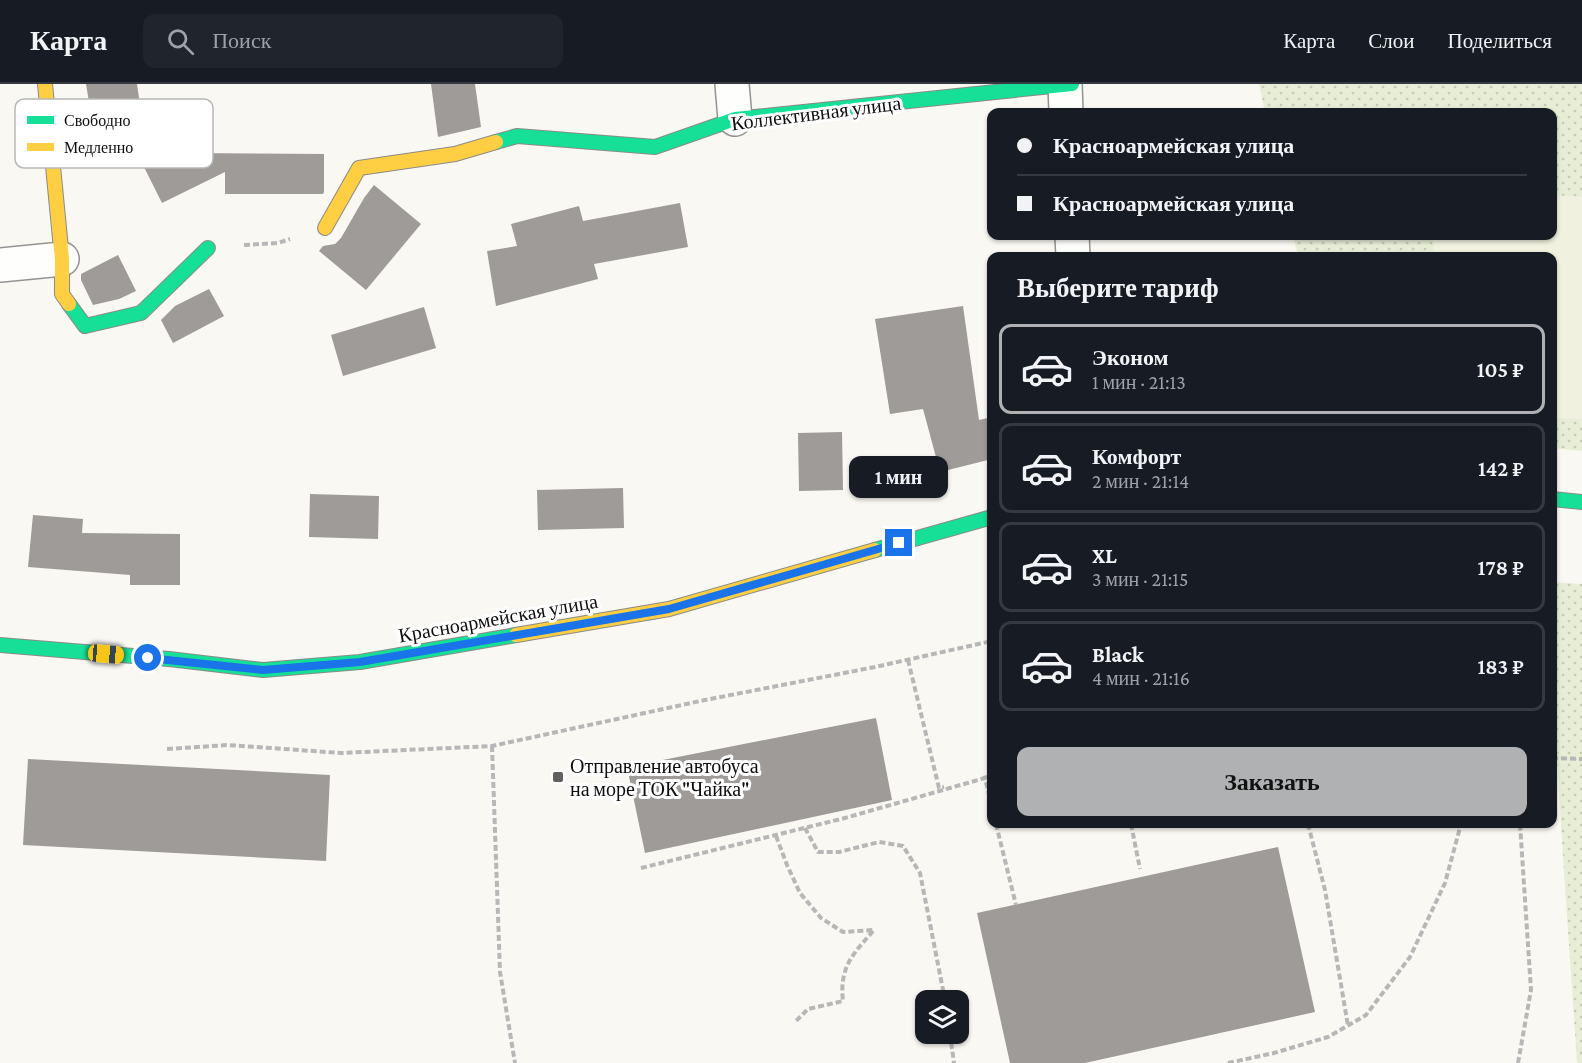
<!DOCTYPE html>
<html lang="ru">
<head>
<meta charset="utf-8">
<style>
	:root { --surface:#171b24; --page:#20242c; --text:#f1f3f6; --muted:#9ea1a6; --line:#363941; --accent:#b0b1b2 }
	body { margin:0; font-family:"Crimson Pro",serif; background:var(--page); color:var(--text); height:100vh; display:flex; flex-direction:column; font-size:22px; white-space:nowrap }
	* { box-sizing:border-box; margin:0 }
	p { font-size:20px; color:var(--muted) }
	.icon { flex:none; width:33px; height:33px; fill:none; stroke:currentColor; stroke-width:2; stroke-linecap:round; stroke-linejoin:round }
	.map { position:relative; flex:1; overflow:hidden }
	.side { position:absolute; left:987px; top:168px; width:570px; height:576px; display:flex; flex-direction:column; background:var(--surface); border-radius:12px; box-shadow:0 2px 4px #0004 }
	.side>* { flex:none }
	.banner { position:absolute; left:987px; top:24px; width:570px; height:132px; border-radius:12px; box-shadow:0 2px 4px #0004; display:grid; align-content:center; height:132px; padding:0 30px; background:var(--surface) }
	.tools { position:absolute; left:915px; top:906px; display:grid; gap:12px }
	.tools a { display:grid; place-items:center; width:54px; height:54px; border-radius:12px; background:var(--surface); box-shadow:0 2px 4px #0004; font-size:30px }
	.end { position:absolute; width:27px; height:27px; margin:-14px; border:8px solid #1a73e8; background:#fff; box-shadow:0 0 0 3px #fff }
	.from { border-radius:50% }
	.bubble { position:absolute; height:42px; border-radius:12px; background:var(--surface); box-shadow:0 2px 4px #0004; font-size:20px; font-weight:600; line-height:42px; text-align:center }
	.car { position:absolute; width:18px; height:36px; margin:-18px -9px; border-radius:8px; box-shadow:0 0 4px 2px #0007; background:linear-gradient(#f5c518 24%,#345 0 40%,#f5c518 0 76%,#345 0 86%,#f5c518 0) }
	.banner b { display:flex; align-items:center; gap:21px; height:57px; font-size:22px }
	.banner b+b { border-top:2px solid var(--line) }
	.banner i { width:15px; height:15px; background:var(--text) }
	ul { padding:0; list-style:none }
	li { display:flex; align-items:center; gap:18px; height:90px; margin:0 12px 9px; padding:0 18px; border:3px solid var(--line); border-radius:12px }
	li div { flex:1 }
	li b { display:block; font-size:22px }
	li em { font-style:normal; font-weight:600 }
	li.current { border-color:var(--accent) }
	li>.icon { width:54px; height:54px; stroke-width:1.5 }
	h2 { padding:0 30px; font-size:27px; line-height:72px }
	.cta { display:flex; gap:12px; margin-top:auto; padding:12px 30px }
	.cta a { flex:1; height:69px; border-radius:12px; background:var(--accent); color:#111; font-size:24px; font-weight:600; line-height:69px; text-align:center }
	header { display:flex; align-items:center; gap:36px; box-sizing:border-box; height:84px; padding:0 30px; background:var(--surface); border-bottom:2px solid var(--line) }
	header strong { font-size:28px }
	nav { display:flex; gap:33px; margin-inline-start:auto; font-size:21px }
	.search { width:420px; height:54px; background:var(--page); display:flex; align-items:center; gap:15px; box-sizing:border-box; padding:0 21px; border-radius:12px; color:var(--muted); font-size:22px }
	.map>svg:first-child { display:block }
	.park { fill:url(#park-dots) }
	.pitch { fill:#f0f2df }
	.building { fill:#9e9b98 }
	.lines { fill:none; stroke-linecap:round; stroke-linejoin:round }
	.street-casing { stroke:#949391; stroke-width:36 }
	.fast-casing { stroke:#8b8a88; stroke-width:16 }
	.slow-casing { stroke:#8b8a88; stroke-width:16 }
	.path { stroke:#b8b7b7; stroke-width:4; stroke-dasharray:6 3; stroke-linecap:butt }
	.street { stroke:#fefefd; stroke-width:33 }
	.fast { stroke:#16e098; stroke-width:14 }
	.slow { stroke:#ffcf43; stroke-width:14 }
	.route { stroke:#1a73e8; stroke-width:8 }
	.poi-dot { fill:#61605e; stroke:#fff; stroke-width:2 }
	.labels { text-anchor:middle; stroke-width:6; stroke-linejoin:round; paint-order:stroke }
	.street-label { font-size:20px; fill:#0e0e0e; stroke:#fff }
	.poi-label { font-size:20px; fill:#0e0e0e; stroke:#fff; text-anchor:start }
	.key { fill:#fff; stroke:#b7b7b7; stroke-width:1.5 }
	.key-label { font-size:16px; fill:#0e0e0e }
</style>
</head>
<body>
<header>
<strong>Карта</strong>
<div class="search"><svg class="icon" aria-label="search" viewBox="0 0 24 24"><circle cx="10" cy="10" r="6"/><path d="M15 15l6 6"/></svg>Поиск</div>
<nav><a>Карта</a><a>Слои</a><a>Поделиться</a></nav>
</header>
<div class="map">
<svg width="1582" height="979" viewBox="0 0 1582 979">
	<defs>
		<pattern id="park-dots" width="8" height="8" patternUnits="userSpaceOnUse" patternTransform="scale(1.5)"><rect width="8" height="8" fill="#e7eed5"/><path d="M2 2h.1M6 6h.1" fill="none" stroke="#c5cbb6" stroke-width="1.8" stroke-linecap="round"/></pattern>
	</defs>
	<rect width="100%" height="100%" fill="#faf8f3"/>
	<g class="park">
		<polygon points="1259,0 1582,0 1582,367 1553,364 1552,172 1298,172 1293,152 1552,152 1552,28 1265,28"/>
		<path d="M 1553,498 L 1582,500 L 1582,979 L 1577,979 C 1567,819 1552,659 1553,498 Z"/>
	</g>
	<polygon class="pitch" points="1553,111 1582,113 1582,335 1553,334 1552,172 1433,172 1434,152 1552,152"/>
	<g class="building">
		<polygon points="86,0 137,0 142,34 93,42"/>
		<polygon points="431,0 475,0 481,43 438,53"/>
		<polygon points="167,32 185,69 324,70 324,108 323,110 225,110 225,88 162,119 128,51"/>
		<polygon points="374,101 421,140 366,206 319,167 323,162 335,160 341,154 364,114"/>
		<polygon points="680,119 688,163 594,180 598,195 496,222 487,167 517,162 511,140 579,122 583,137"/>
		<polygon points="118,171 136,207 119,215 93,221 81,196 81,190"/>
		<polygon points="209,205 224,232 173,259 161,236 175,222"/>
		<polygon points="963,222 979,336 992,333 992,375 940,388 923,325 890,330 875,235"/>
		<polygon points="424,223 436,264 343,292 331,251"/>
		<polygon points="842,348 843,406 799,407 798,349"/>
		<polygon points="623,404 624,444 538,446 537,406"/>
		<polygon points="310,410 379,412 378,455 309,453"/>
		<polygon points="33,431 83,435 82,449 180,450 180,501 130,501 130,491 28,483"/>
		<polygon points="876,634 892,716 645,769 627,683"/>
		<polygon points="28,675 330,691 326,777 23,761"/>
		<polygon points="1278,763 1315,928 1085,979 1010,979 977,829"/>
	</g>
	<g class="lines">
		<g class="street-casing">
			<g id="street">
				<polyline points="732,0 735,35"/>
				<polyline points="1065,0 1066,28"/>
				<polyline points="1072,152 1073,172"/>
				<polyline points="0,181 62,175"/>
			</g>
		</g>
		<g class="fast-casing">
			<g id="fast">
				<polyline points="496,58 517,52 655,63 735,35 1072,0"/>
				<polyline points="69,220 85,242 141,229 208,164"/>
				<polyline points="1552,415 1582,418"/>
				<polyline points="875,466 992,433"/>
				<polyline points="0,561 169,575 263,586 360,578 516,551"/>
			</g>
		</g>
		<g class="slow-casing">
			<g id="slow">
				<polyline points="45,0 62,175 62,210 69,220"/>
				<polyline points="325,144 359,84 455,70 496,58"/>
				<polyline points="516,551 669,525 875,466"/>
			</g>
		</g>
		<g class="path">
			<polyline points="244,161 278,159 290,155"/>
			<polyline points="908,576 939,704 944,703"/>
			<polyline points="492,662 500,888 515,979"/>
			<polyline points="167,665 228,661 341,669 492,662 705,616 875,583 992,557"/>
			<polyline points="1552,674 1582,675"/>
			<polyline points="983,694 992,692"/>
			<polyline points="996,740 1016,821"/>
			<polyline points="1131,740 1140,785"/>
			<polyline points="1308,740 1325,806 1348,942"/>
			<polyline points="805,744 818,768 839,768 879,758 903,762 920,789 945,916"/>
			<path d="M 776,752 L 787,781 L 800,809 L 821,834 L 843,848 L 874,846 C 853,870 839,883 843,917 L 808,925 L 795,938"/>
			<polyline points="641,784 845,734 985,694 992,722"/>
			<polyline points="950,950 954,979"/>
			<polyline points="1228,979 1274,969 1328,953 1366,931 1410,873 1445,799 1461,740"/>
			<polyline points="1518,979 1531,906 1520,740"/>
		</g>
		<use href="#street" class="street"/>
		<use href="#fast" class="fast"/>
		<use href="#slow" class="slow"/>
	</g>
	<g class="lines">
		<polyline class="route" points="148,574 263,586 360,578 669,525 899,459"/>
	</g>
	<rect class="poi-dot" x="552" y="687" width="12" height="12" rx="3"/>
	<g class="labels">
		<g class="street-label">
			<text transform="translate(816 29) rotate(-7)" y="7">Коллективная улица</text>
			<text transform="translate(498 534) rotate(-10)" y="7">Красноармейская улица</text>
		</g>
		<g class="poi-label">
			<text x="570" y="689">Отправление автобуса<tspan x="570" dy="23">на море ТОК "Чайка"</tspan></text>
		</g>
	</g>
	<rect x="15" y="15" width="198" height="69" rx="9" class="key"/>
	<rect x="27" y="32" width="27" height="8" fill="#16e098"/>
	<rect x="27" y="59" width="27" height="8" fill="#ffcf43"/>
	<g class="key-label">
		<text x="64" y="42">Свободно</text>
		<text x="64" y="69">Медленно</text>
	</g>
</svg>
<div class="tools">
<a><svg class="icon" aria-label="layers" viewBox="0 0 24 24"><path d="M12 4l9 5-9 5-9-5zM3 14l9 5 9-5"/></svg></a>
</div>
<i class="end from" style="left:148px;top:574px"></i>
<i class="end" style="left:899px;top:459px"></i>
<div class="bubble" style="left:849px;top:372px;width:99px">1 мин</div>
<i class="car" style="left:106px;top:570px;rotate:95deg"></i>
<div class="banner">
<b><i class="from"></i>Красноармейская улица</b>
<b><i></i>Красноармейская улица</b>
</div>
<section class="side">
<h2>Выберите тариф</h2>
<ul>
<li class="current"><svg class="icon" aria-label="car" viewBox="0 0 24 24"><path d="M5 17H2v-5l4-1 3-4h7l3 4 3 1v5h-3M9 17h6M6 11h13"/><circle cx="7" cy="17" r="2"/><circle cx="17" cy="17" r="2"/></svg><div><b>Эконом</b><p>1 мин · 21:13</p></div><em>105 ₽</em></li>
<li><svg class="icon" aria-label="car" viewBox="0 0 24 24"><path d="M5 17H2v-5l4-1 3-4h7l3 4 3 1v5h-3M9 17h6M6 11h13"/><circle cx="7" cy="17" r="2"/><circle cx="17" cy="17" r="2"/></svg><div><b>Комфорт</b><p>2 мин · 21:14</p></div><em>142 ₽</em></li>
<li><svg class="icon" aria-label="car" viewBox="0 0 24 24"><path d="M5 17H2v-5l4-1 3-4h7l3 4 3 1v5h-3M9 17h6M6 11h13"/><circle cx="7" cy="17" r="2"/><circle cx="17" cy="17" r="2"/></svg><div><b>XL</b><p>3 мин · 21:15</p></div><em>178 ₽</em></li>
<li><svg class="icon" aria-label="car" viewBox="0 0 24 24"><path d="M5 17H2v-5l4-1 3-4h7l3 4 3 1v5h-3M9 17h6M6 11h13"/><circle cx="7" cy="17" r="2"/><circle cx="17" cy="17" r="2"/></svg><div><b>Black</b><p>4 мин · 21:16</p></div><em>183 ₽</em></li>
</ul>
<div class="cta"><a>Заказать</a></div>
</section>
</div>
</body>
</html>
